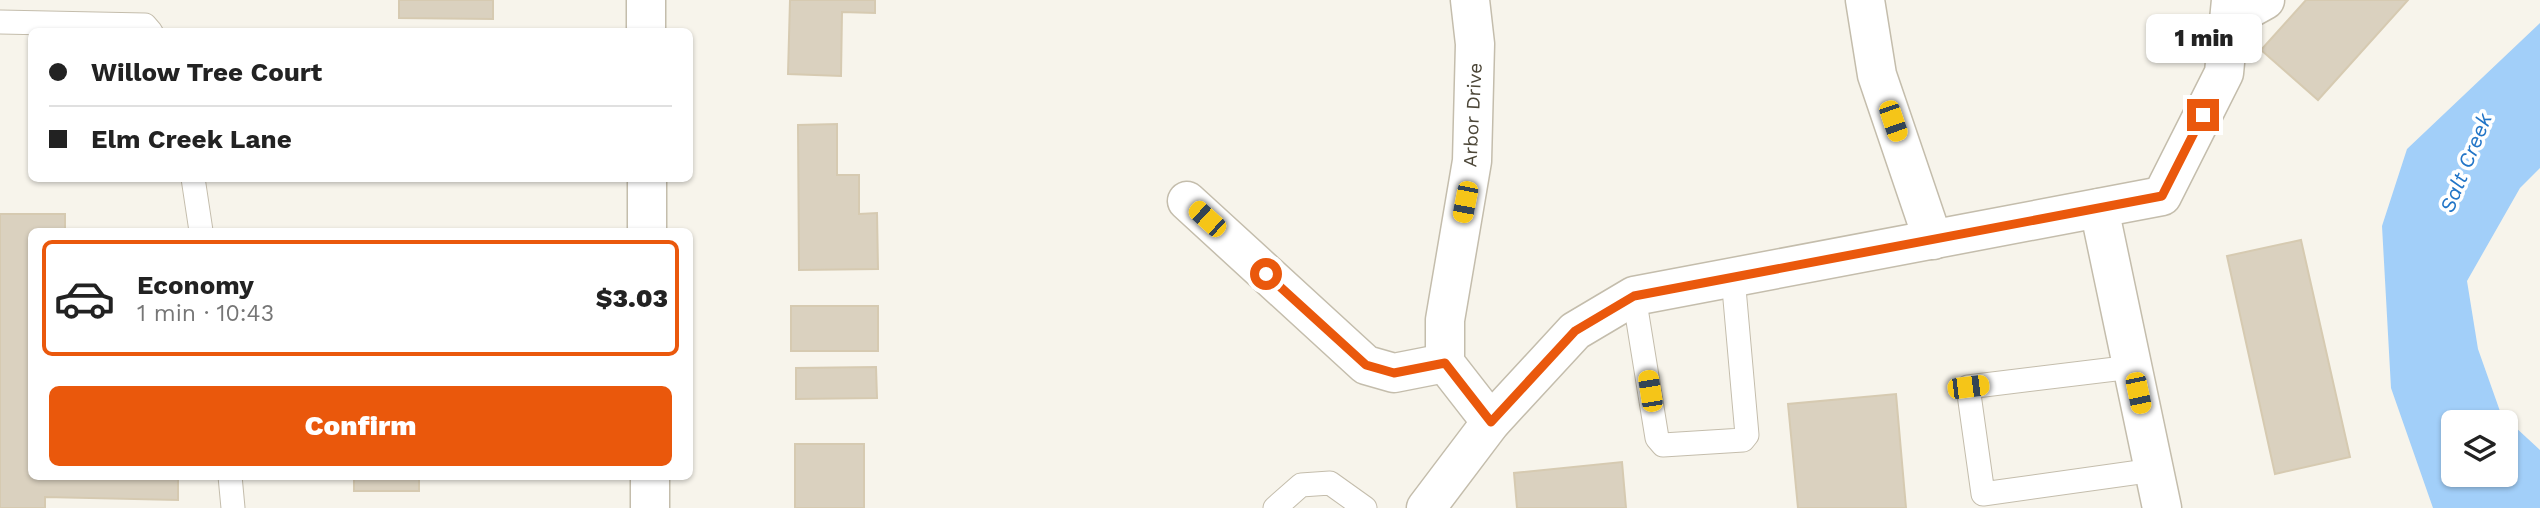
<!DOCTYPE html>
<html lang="en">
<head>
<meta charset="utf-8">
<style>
	:root { --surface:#fff; --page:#f6f6f6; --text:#222; --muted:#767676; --line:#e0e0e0; --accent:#ea580c }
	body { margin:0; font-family:"Work Sans",sans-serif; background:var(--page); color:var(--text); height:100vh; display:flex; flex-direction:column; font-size:26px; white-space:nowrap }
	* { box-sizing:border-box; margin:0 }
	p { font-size:23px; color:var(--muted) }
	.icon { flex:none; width:38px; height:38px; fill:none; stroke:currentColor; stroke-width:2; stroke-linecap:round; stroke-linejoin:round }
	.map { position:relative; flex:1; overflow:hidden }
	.side { position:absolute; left:28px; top:228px; width:665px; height:252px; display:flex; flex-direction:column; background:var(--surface); border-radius:10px; box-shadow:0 2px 5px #0004 }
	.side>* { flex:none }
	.guide { position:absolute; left:28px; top:28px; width:665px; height:154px; border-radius:10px; box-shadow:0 2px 5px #0004; display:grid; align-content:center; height:154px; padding:0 21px; background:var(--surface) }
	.controls { position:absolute; left:2441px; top:410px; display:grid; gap:14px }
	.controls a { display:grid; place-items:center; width:77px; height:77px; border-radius:10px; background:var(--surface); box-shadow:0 2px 5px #0004; font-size:35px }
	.end { position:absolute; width:32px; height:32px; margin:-16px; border:9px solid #ea580c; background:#fff; box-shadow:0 0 0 4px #fff }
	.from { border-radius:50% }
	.bubble { position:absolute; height:49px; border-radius:10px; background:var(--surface); box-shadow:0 2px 5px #0004; font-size:23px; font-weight:800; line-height:49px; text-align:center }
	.car { position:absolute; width:21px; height:42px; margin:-21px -10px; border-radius:9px; box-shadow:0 0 5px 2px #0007; background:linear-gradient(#f5c518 24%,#345 0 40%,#f5c518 0 76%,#345 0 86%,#f5c518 0) }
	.guide b { display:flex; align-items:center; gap:24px; height:66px; font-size:26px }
	.guide b+b { border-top:2px solid var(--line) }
	.guide i { width:18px; height:18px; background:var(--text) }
	ul { padding:12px 0 0; list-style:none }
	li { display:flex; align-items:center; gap:21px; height:116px; margin:0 14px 10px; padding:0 7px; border:4px solid var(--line); border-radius:10px }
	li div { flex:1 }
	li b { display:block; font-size:26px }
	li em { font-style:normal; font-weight:800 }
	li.current { border-color:var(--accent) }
	li>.icon { width:63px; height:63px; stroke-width:1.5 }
	.button { display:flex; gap:14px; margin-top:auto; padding:14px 21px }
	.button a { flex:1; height:80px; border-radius:10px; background:var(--accent); color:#fff; font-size:28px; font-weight:800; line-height:80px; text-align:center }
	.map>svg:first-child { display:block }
	.water { fill:#a2cff9; fill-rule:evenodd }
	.building { fill:#dad1bf; stroke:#d6cab1; stroke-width:2 }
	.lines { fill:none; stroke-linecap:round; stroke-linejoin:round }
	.service-casing { stroke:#c4bdac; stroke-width:25 }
	.minor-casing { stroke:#c4bdac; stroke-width:41 }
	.service { stroke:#fff; stroke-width:23 }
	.minor { stroke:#fff; stroke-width:38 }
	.route { stroke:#ea580c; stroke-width:9 }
	.labels { text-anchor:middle; stroke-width:7; stroke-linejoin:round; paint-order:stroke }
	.street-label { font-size:19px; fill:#4c4637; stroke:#fff }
	.water-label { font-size:21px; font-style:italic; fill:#2275c7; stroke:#fff }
</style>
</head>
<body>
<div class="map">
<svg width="2540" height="508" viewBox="0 0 2540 508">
	<rect width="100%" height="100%" fill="#f7f4eb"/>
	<path class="water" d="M 2540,23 L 2540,168 L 2520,188 L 2467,281 L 2478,349 L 2501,414 L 2540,450 L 2540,508 L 2433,508 L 2391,388 L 2382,226 L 2407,149 ZM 2454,422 L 2506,422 L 2506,474 L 2454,474 Z"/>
	<g class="building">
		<polygon points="399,0 493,0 493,19 399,18"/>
		<polygon points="790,0 875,0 875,13 842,12 841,76 788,74"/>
		<polygon points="2306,0 2408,0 2318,100 2261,50"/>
		<polygon points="837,124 837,175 859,175 859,214 877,213 878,269 799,270 798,125"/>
		<polygon points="0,214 65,214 65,231 32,231 32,476 178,476 178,500 45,497 45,508 0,508"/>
		<polygon points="2301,240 2350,457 2275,474 2227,256"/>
		<rect x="791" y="306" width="87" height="45"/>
		<polygon points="876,367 877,398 796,399 796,368"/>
		<polygon points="1896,394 1906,508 1798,508 1788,404"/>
		<rect x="795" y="444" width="69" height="64"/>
		<polygon points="1622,462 1626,508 1517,508 1514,473"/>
		<rect x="354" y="476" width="65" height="15"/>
	</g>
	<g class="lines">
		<g class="service-casing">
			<g id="service">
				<polyline points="0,22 145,25 151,32"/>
				<polyline points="193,178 201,231"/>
				<polyline points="1634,296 1657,438 1663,445 1743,440 1747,435 1733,277"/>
				<polyline points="2132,367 1968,387 1983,494 2154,470"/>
				<polyline points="230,476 233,508"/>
				<polyline points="1275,508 1301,485 1330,483 1365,508"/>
			</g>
		</g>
		<g class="minor-casing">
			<g id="minor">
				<polyline points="646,0 646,32"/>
				<polyline points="1470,0 1475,44 1472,161 1445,320 1445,363 1491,422"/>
				<polyline points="1865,0 1877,75 1933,240"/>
				<polyline points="2229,20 2265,0"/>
				<polyline points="647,178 647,231"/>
				<polyline points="1187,201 1366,365 1394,373 1445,363"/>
				<polyline points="2099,208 2162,508"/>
				<polyline points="650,476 650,508"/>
				<polyline points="1426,508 1491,422 1575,331 1634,296 2162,196 2224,73 2231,0"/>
			</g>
		</g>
		<use href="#service" class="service"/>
		<use href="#minor" class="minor"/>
	</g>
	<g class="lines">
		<polyline class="route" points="1266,274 1366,365 1394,373 1445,363 1491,422 1575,331 1634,296 2162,196 2203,115"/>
	</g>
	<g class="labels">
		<g class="street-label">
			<text transform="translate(1472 115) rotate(-87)" y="7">Arbor Drive</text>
		</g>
		<g class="water-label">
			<text transform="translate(2466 163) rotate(-68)" y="7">Salt Creek</text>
		</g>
	</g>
</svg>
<div class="controls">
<a><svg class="icon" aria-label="layers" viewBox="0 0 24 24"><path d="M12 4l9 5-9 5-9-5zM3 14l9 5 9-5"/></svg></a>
</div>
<i class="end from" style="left:1266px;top:274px"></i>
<i class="end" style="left:2203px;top:115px"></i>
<div class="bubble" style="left:2146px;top:14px;width:116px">1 min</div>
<i class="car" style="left:1893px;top:121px;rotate:161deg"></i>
<i class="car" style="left:1465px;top:202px;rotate:191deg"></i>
<i class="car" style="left:1207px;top:219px;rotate:312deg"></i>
<i class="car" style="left:1968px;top:387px;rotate:83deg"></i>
<i class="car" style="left:1650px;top:391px;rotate:351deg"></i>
<i class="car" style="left:2138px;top:393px;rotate:168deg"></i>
<div class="guide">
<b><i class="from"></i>Willow Tree Court</b>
<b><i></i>Elm Creek Lane</b>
</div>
<section class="side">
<ul>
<li class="current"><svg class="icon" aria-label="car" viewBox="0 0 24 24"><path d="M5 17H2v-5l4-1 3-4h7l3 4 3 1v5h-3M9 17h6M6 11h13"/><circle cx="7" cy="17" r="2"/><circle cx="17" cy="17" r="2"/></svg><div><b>Economy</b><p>1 min · 10:43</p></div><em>$3.03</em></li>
</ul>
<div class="button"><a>Confirm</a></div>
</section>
</div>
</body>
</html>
